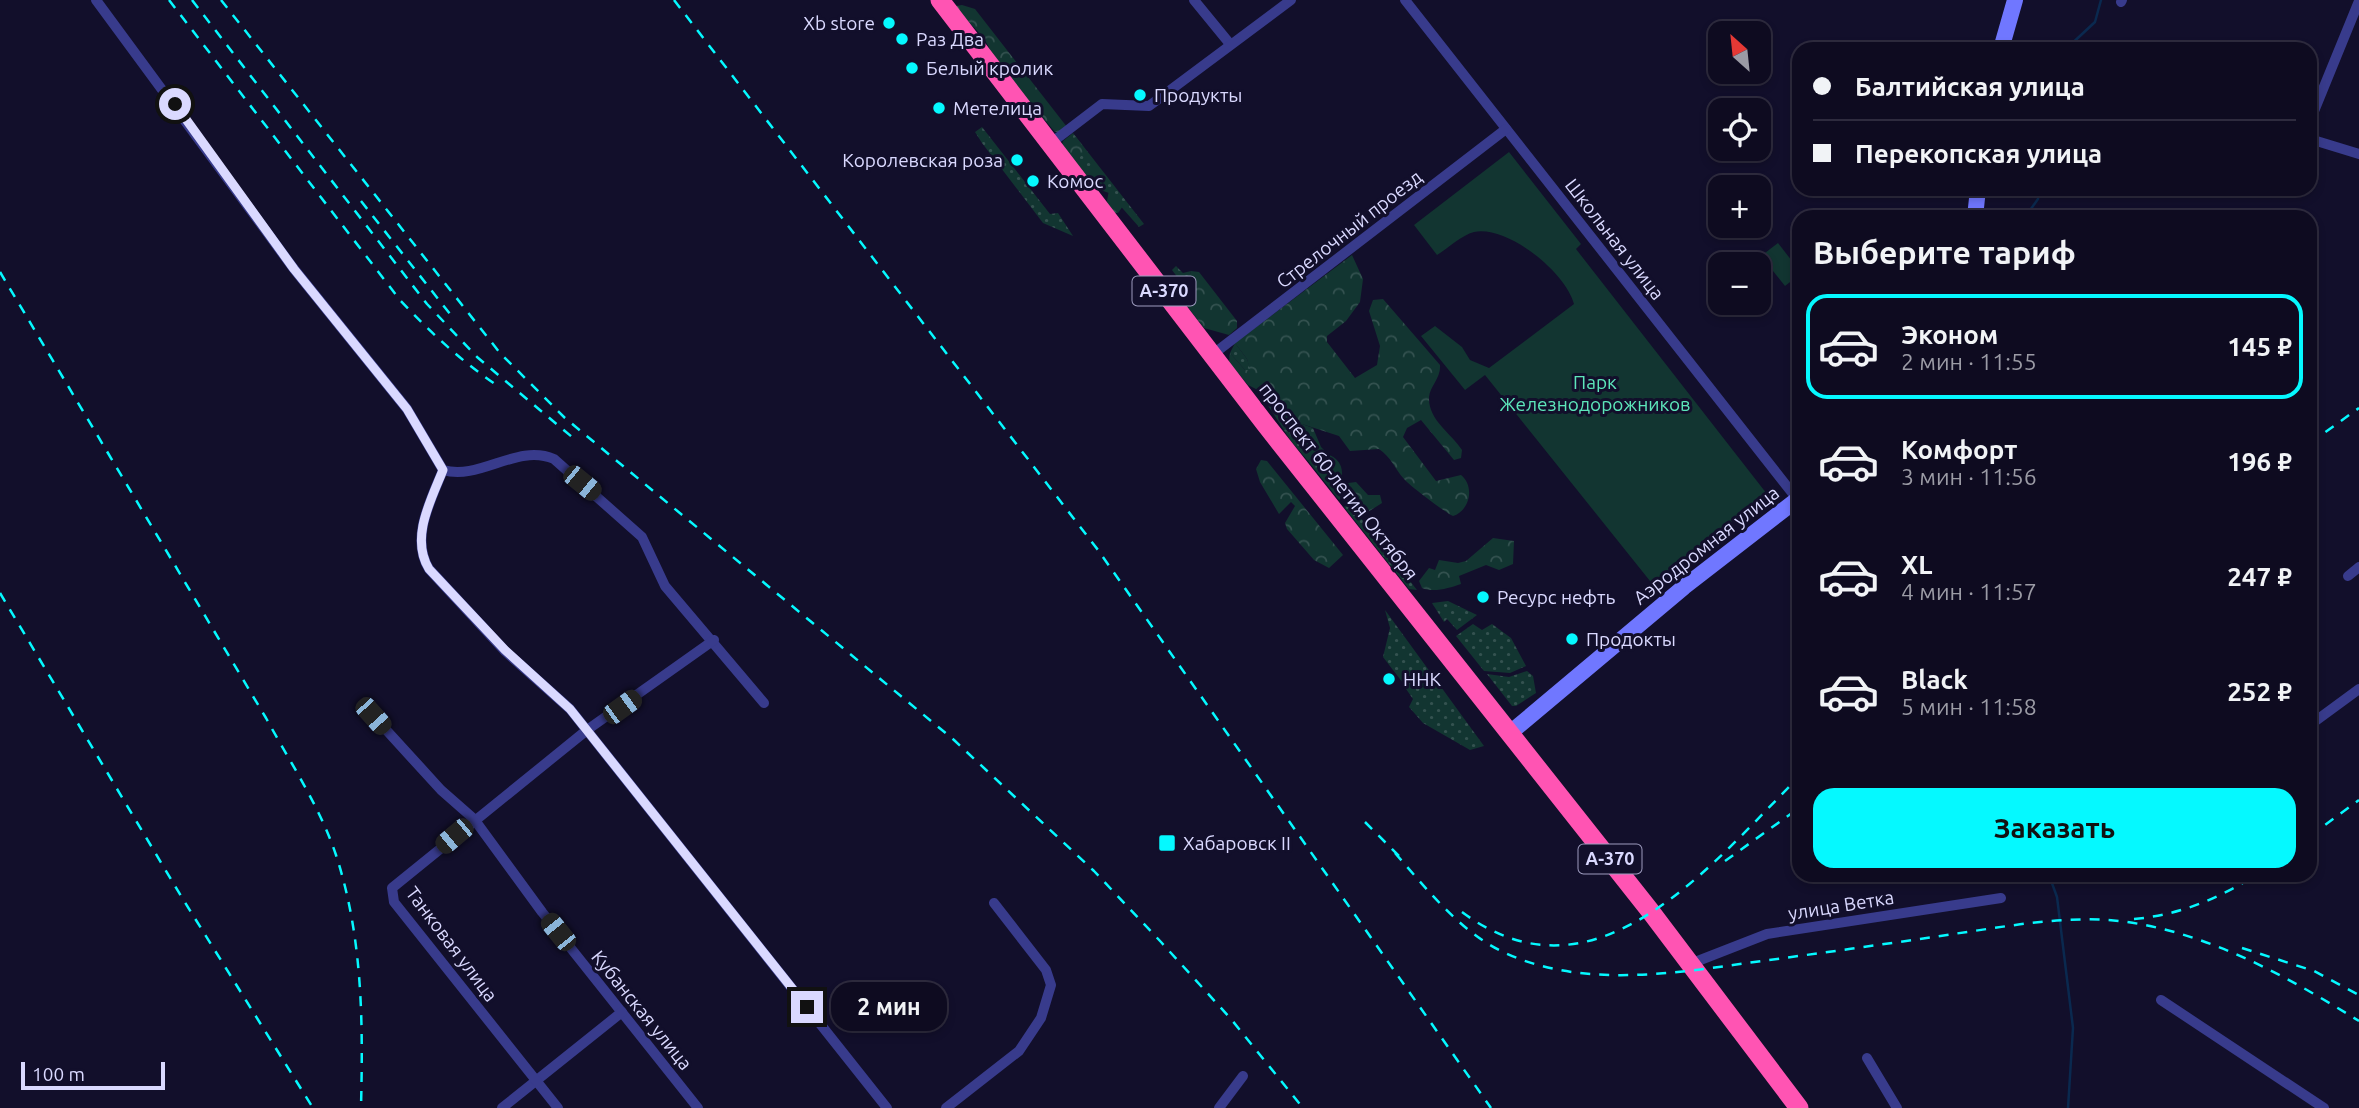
<!DOCTYPE html>
<html lang="ru">
<head>
<meta charset="utf-8">
<style>
	:root { --surface:#0e0b20; --page:#171429; --text:#f1f3f6; --muted:#9b9ba5; --line:#2e2b3e; --accent:#05f9ff }
	body { margin:0; font-family:Ubuntu,sans-serif; background:var(--page); color:var(--text); height:100vh; display:flex; flex-direction:column; font-size:26px; white-space:nowrap }
	* { box-sizing:border-box; margin:0 }
	p { font-size:23px; color:var(--muted) }
	.icon { flex:none; width:38px; height:38px; fill:none; stroke:currentColor; stroke-width:2; stroke-linecap:round; stroke-linejoin:round }
	.map { position:relative; flex:1; overflow:hidden }
	.panel { position:absolute; left:1792px; top:210px; width:525px; height:672px; display:flex; flex-direction:column; background:var(--surface); border-radius:21px; box-shadow:0 4px 10px #0003,0 0 0 2px var(--line) }
	.panel>* { flex:none }
	.top-card { position:absolute; left:1792px; top:42px; width:525px; height:154px; border-radius:21px; box-shadow:0 4px 10px #0003,0 0 0 2px var(--line); display:grid; align-content:center; height:154px; padding:0 21px; background:var(--surface) }
	.needle { width:46px; rotate:333deg }
	.tools { position:absolute; left:1708px; top:21px; display:grid; gap:14px }
	.tools a { display:grid; place-items:center; width:63px; height:63px; border-radius:14px; background:var(--surface); box-shadow:0 4px 10px #0003,0 0 0 2px var(--line); font-size:35px }
	.scale { position:absolute; left:21px; bottom:18px; width:144px; box-sizing:border-box; padding-left:7px; border:4px solid #dad9ff; border-top:0; font-size:19px; line-height:24px; white-space:nowrap; color:#dad9ff; -webkit-text-stroke:5px #120f2b; paint-order:stroke }
	.end { position:absolute; width:32px; height:32px; margin:-16px; border:9px solid #dad9ff; background:#111; box-shadow:0 0 0 4px #111 }
	.from { border-radius:50% }
	.bubble { position:absolute; height:49px; border-radius:21px; background:var(--surface); box-shadow:0 4px 10px #0003,0 0 0 2px var(--line); font-size:23px; font-weight:700; line-height:49px; text-align:center }
	.car { position:absolute; width:21px; height:42px; margin:-21px -10px; border-radius:9px; box-shadow:0 0 5px 2px #0007; background:linear-gradient(#222 24%,#8ab4d8 0 40%,#222 0 76%,#8ab4d8 0 86%,#222 0) }
	.top-card b { display:flex; align-items:center; gap:24px; height:66px; font-size:26px }
	.top-card b+b { border-top:2px solid var(--line) }
	.top-card i { width:18px; height:18px; background:var(--text) }
	ul { padding:0; list-style:none }
	li { display:flex; align-items:center; gap:21px; height:105px; margin:0 14px 10px; padding:0 7px; border:4px solid transparent; border-radius:21px }
	li div { flex:1 }
	li b { display:block; font-size:26px }
	li em { font-style:normal; font-weight:700 }
	li.active { border-color:var(--accent) }
	li>.icon { width:63px; height:63px; stroke-width:1.5 }
	h2 { padding:0 21px; font-size:32px; line-height:84px }
	.button { display:flex; gap:14px; margin-top:auto; padding:14px 21px }
	.button a { flex:1; height:80px; border-radius:21px; background:var(--accent); color:#111; font-size:28px; font-weight:700; line-height:80px; text-align:center }
	.map>svg:first-child { display:block }
	.grass { fill:url(#grass-dots) }
	.forest { fill:url(#forest-crowns) }
	.park { fill:#123531 }
	.lines { fill:none; stroke-linecap:round; stroke-linejoin:round }
	.stream { stroke:#0a294f; stroke-width:2.5 }
	.street { stroke:#383b8c; stroke-width:10 }
	.secondary { stroke:#7077ff; stroke-width:16 }
	.highway { stroke:#ff54b3; stroke-width:19 }
	.rail { stroke:#05f9ff; stroke-width:2.5; stroke-dasharray:10 9; stroke-linecap:butt }
	.route { stroke:#dad9ff; stroke-width:9 }
	.poi-dot { fill:#05f9ff; stroke:#120f2b; stroke-width:2.5 }
	.labels { text-anchor:middle; stroke-width:6; stroke-linejoin:round; paint-order:stroke }
	.shield { fill:#120f2b; stroke:#9e9cbf; stroke-width:2 }
	.shield-label { font-size:18px; font-weight:bold; fill:#dad9ff }
	.poi-label { font-size:19px; fill:#dad9ff; stroke:#120f2b; text-anchor:start }
	.street-label { font-size:19px; fill:#dad9ff; stroke:#120f2b }
	.park-label { font-size:19px; fill:#5de6ba; stroke:#120f2b }
</style>
</head>
<body>
<div class="map">
<svg width="2359" height="1108" viewBox="0 0 2359 1108">
	<defs>
		<pattern id="grass-dots" width="8" height="8" patternUnits="userSpaceOnUse" patternTransform="scale(1.75)"><rect width="8" height="8" fill="#123531"/><path d="M2 2h.1M6 6h.1" fill="none" stroke="#345250" stroke-width="1.8" stroke-linecap="round"/></pattern>
		<pattern id="forest-crowns" width="20" height="18" patternUnits="userSpaceOnUse" patternTransform="scale(1.75)"><rect width="20" height="18" fill="#123531"/><path d="M2 6a3 3 0 1 1 6 0M12 15a3 3 0 1 1 6 0" fill="none" stroke="#345250"/></pattern>
	</defs>
	<rect width="100%" height="100%" fill="#120f2b"/>
	<g class="grass">
		<polygon points="982,127 1050,214 1058,213 1073,236 1043,223 982,143 975,132"/>
		<polygon points="1073,133 1144,224 1139,227 1109,193 1095,188 1062,145 1063,141"/>
		<polygon points="1176,266 1183,273 1191,271 1188,281 1176,292 1173,287 1178,278 1172,270"/>
		<polygon points="1235,343 1247,359 1251,371 1245,370 1230,353"/>
		<polygon points="1302,424 1313,428 1321,447 1327,453 1318,453 1308,461 1291,441 1301,435 1298,427"/>
		<polygon points="1349,503 1417,590 1409,589 1344,507"/>
		<polygon points="1448,601 1477,615 1457,630 1447,619 1444,622 1432,603"/>
		<polygon points="1385,610 1484,746 1470,750 1423,723 1409,707 1413,699 1404,686 1412,681 1417,689 1423,687 1415,675 1403,683 1383,657 1390,628"/>
		<polygon points="1473,624 1482,630 1492,624 1511,638 1526,666 1510,673 1484,671 1456,636"/>
		<polygon points="1527,671 1533,676 1536,693 1516,706 1512,706 1487,674 1509,677"/>
	</g>
	<g class="forest">
		<path d="M 962,5 L 975,9 L 1067,127 L 1060,132 L 1055,132 L 992,58 C 990,37 966,23 956,6 Z"/>
		<polygon points="1076,137 1085,149 1077,162 1069,162 1064,155 1066,141"/>
		<circle cx="1094" cy="177" r="9"/>
		<polygon points="1109,190 1113,190 1123,206 1118,213 1111,212 1107,201"/>
		<path d="M 1352,255 L 1363,279 L 1360,302 L 1346,321 L 1327,336 L 1327,342 L 1355,378 L 1377,365 L 1380,346 L 1369,311 L 1373,300 L 1383,299 L 1440,365 C 1441,378 1430,386 1429,397 C 1428,420 1451,433 1462,450 L 1461,458 L 1454,460 L 1421,420 L 1407,428 L 1403,437 L 1436,481 L 1461,475 C 1475,486 1470,511 1453,516 C 1446,513 1410,486 1404,479 C 1395,469 1391,457 1379,449 L 1350,451 L 1339,436 L 1302,424 L 1298,427 L 1301,435 L 1291,441 L 1258,390 L 1248,385 L 1229,362 L 1230,353 L 1245,370 L 1250,370 L 1247,359 L 1235,343 Z"/>
		<polygon points="1191,271 1199,272 1237,321 1237,328 1229,335 1204,328 1176,292 1188,281"/>
		<path d="M 1318,453 C 1332,453 1343,461 1342,475 L 1337,480 L 1341,484 L 1356,482 L 1368,495 L 1380,495 L 1382,503 L 1360,517 L 1344,496 L 1339,500 L 1308,461 Z"/>
		<polygon points="1261,460 1267,461 1343,555 1329,568 1314,560 1287,529 1285,523 1295,506 1291,502 1279,514 1260,482 1256,469"/>
		<path d="M 1493,538 L 1514,541 L 1513,564 L 1499,570 L 1486,565 L 1459,576 L 1461,584 C 1449,588 1434,593 1422,588 L 1419,581 L 1429,568 L 1435,570 L 1439,560 L 1458,563 L 1466,561 Z"/>
	</g>
	<g class="park">
		<path d="M 1509,152 L 1581,244 L 1576,249 L 1767,494 L 1654,586 L 1485,375 L 1465,390 L 1421,336 L 1435,326 L 1462,347 L 1470,360 L 1489,368 L 1574,304 C 1566,273 1508,225 1474,232 C 1462,235 1448,248 1437,255 L 1414,225 Z"/>
		<polygon points="1778,243 1799,270 1799,275 1785,286 1761,256"/>
	</g>
	<g class="lines">
		<g class="stream">
			<polyline points="2066,49 2095,22 2101,0"/>
			<polyline points="2025,217 2038,199 2039,189"/>
			<polyline points="2049,875 2057,897 2073,1028 2068,1108"/>
		</g>
		<g class="street">
			<path d="M 96,0 L 294,269 L 407,409 L 443,470 C 480,481 517,443 554,459 L 642,537 L 665,586 L 764,703"/>
			<polyline points="1194,0 1230,44"/>
			<polyline points="1405,0 1797,499"/>
			<polyline points="2121,2 2122,0"/>
			<polyline points="2310,121 2359,1"/>
			<polyline points="2310,139 2359,154"/>
			<polyline points="1051,143 1102,104 1149,106 1291,0"/>
			<polyline points="1212,355 1506,129"/>
			<path d="M 443,470 C 431,500 410,538 429,569 L 505,651 L 570,709 L 887,1108"/>
			<polyline points="2348,576 2359,567"/>
			<polyline points="368,710 441,790 474,819 542,912 698,1108"/>
			<polyline points="2310,725 2359,689"/>
			<polyline points="1690,964 1767,934 2001,898"/>
			<polyline points="2161,1000 2324,1108"/>
			<polyline points="1867,1058 1897,1108"/>
			<polyline points="502,1108 622,1012"/>
			<polyline points="558,1108 394,902 392,888 587,730 714,640"/>
			<polyline points="946,1108 1019,1051 1041,1018 1051,985 1046,970 994,903"/>
			<polyline points="1219,1108 1243,1076"/>
		</g>
		<g class="secondary">
			<polyline points="2001,49 2015,0"/>
			<polyline points="1975,217 1978,189"/>
			<polyline points="1510,733 1684,587 1799,498"/>
		</g>
		<polyline class="highway" points="940,0 1266,425 1651,912 1799,1108"/>
		<g class="rail">
			<path d="M 169,0 L 400,300 C 431,333 461,361 498,386"/>
			<polyline points="192,0 427,304 477,357 572,437"/>
			<polyline points="221,0 500,353 565,418 954,740 1094,871 1161,942 1231,1019 1303,1108"/>
			<polyline points="674,0 1098,550 1491,1108"/>
			<polyline points="361,201 450,314"/>
			<path d="M 0,272 L 266,718 C 290,762 320,807 336,855 C 363,938 363,1022 361,1108"/>
			<polyline points="2310,443 2359,408"/>
			<polyline points="0,593 181,896 313,1108"/>
			<polyline points="1365,822 1402,859"/>
			<polyline points="2310,836 2359,800"/>
			<path d="M 1395,853 C 1425,887 1458,929 1499,950 C 1571,986 1656,976 1733,965 C 1806,955 1880,945 1953,934 C 2010,926 2070,914 2127,922 C 2211,934 2288,977 2359,1021"/>
			<polyline points="1725,861 1799,808"/>
			<path d="M 1462,912 C 1596,1012 1711,864 1799,777"/>
			<path d="M 2134,919 C 2179,915 2218,899 2256,875"/>
			<polyline points="2242,948 2314,971 2359,995"/>
		</g>
	</g>
	<g class="lines">
		<path class="route" d="M 175,104 L 294,269 L 407,409 L 443,470 C 431,500 410,538 429,569 L 505,650 L 570,709 L 807,1007"/>
	</g>
	<g class="poi-dot">
		<circle cx="889" cy="23" r="7"/>
		<circle cx="902" cy="39" r="7"/>
		<circle cx="912" cy="68" r="7"/>
		<circle cx="1140" cy="95" r="7"/>
		<circle cx="939" cy="108" r="7"/>
		<circle cx="1017" cy="160" r="7"/>
		<circle cx="1033" cy="181" r="7"/>
		<circle cx="1483" cy="597" r="7"/>
		<circle cx="1572" cy="639" r="7"/>
		<circle cx="1389" cy="679" r="7"/>
		<rect x="1158" y="834" width="18" height="18" rx="3.5"/>
	</g>
	<g class="labels">
		<g class="shield">
			<rect x="1132.5" y="276.5" width="63" height="29" rx="5"/>
			<rect x="1578.5" y="844.5" width="63" height="29" rx="5"/>
		</g>
		<g class="shield-label">
			<text x="1164" y="297">А-370</text>
			<text x="1610" y="865">А-370</text>
		</g>
		<g class="poi-label">
			<text x="875" y="30" text-anchor="end">Xb store</text>
			<text x="916" y="46">Раз Два</text>
			<text x="926" y="75">Белый кролик</text>
			<text x="1154" y="102">Продукты</text>
			<text x="953" y="115">Метелица</text>
			<text x="1003" y="167" text-anchor="end">Королевская роза</text>
			<text x="1047" y="188">Комос</text>
			<text x="1497" y="604">Ресурс нефть</text>
			<text x="1586" y="646">Продокты</text>
			<text x="1403" y="686">ННК</text>
			<text x="1183" y="850">Хабаровск II</text>
		</g>
		<g class="street-label">
			<text transform="translate(1349 229) rotate(-38)" y="7">Стрелочный проезд</text>
			<text transform="translate(1615 239) rotate(52)" y="7">Школьная улица</text>
			<text transform="translate(1339 481) rotate(52)" y="7">проспект 60-летия Октября</text>
			<text transform="translate(1706 545) rotate(-38)" y="7">Аэродромная улица</text>
			<text transform="translate(1841 905) rotate(-9)" y="7">улица Ветка</text>
			<text transform="translate(452 944) rotate(53)" y="7">Танковая улица</text>
			<text transform="translate(642 1010) rotate(51)" y="7">Кубанская улица</text>
		</g>
		<g class="park-label">
			<text x="1595" y="389">Парк<tspan x="1595" dy="22">Железнодорожников</tspan></text>
		</g>
	</g>
</svg>
<div class="tools">
<a><svg class="needle" viewBox="-14 -14 28 28"><path d="M0-13l5 13h-10z" fill="#e53935"/><path d="M0 13l5-13h-10z" fill="#9b9ba5"/></svg></a>
<a><svg class="icon" aria-label="locate" viewBox="0 0 24 24"><circle cx="12" cy="12" r="6"/><path d="M12 2v4M12 18v4M2 12h4M18 12h4"/></svg></a>
<a>+</a>
<a>−</a>
</div>
<div class="scale">100 m</div>
<i class="end from" style="left:175px;top:104px"></i>
<i class="end" style="left:807px;top:1007px"></i>
<div class="bubble" style="left:831px;top:982px;width:116px">2 мин</div>
<i class="car" style="left:582px;top:483px;rotate:129deg"></i>
<i class="car" style="left:622px;top:707px;rotate:54deg"></i>
<i class="car" style="left:373px;top:716px;rotate:138deg"></i>
<i class="car" style="left:454px;top:836px;rotate:230deg"></i>
<i class="car" style="left:558px;top:932px;rotate:321deg"></i>
<div class="top-card">
<b><i class="from"></i>Балтийская улица</b>
<b><i></i>Перекопская улица</b>
</div>
<section class="panel">
<h2>Выберите тариф</h2>
<ul>
<li class="active"><svg class="icon" aria-label="car" viewBox="0 0 24 24"><path d="M5 17H2v-5l4-1 3-4h7l3 4 3 1v5h-3M9 17h6M6 11h13"/><circle cx="7" cy="17" r="2"/><circle cx="17" cy="17" r="2"/></svg><div><b>Эконом</b><p>2 мин · 11:55</p></div><em>145 ₽</em></li>
<li><svg class="icon" aria-label="car" viewBox="0 0 24 24"><path d="M5 17H2v-5l4-1 3-4h7l3 4 3 1v5h-3M9 17h6M6 11h13"/><circle cx="7" cy="17" r="2"/><circle cx="17" cy="17" r="2"/></svg><div><b>Комфорт</b><p>3 мин · 11:56</p></div><em>196 ₽</em></li>
<li><svg class="icon" aria-label="car" viewBox="0 0 24 24"><path d="M5 17H2v-5l4-1 3-4h7l3 4 3 1v5h-3M9 17h6M6 11h13"/><circle cx="7" cy="17" r="2"/><circle cx="17" cy="17" r="2"/></svg><div><b>XL</b><p>4 мин · 11:57</p></div><em>247 ₽</em></li>
<li><svg class="icon" aria-label="car" viewBox="0 0 24 24"><path d="M5 17H2v-5l4-1 3-4h7l3 4 3 1v5h-3M9 17h6M6 11h13"/><circle cx="7" cy="17" r="2"/><circle cx="17" cy="17" r="2"/></svg><div><b>Black</b><p>5 мин · 11:58</p></div><em>252 ₽</em></li>
</ul>
<div class="button"><a>Заказать</a></div>
</section>
</div>
</body>
</html>
